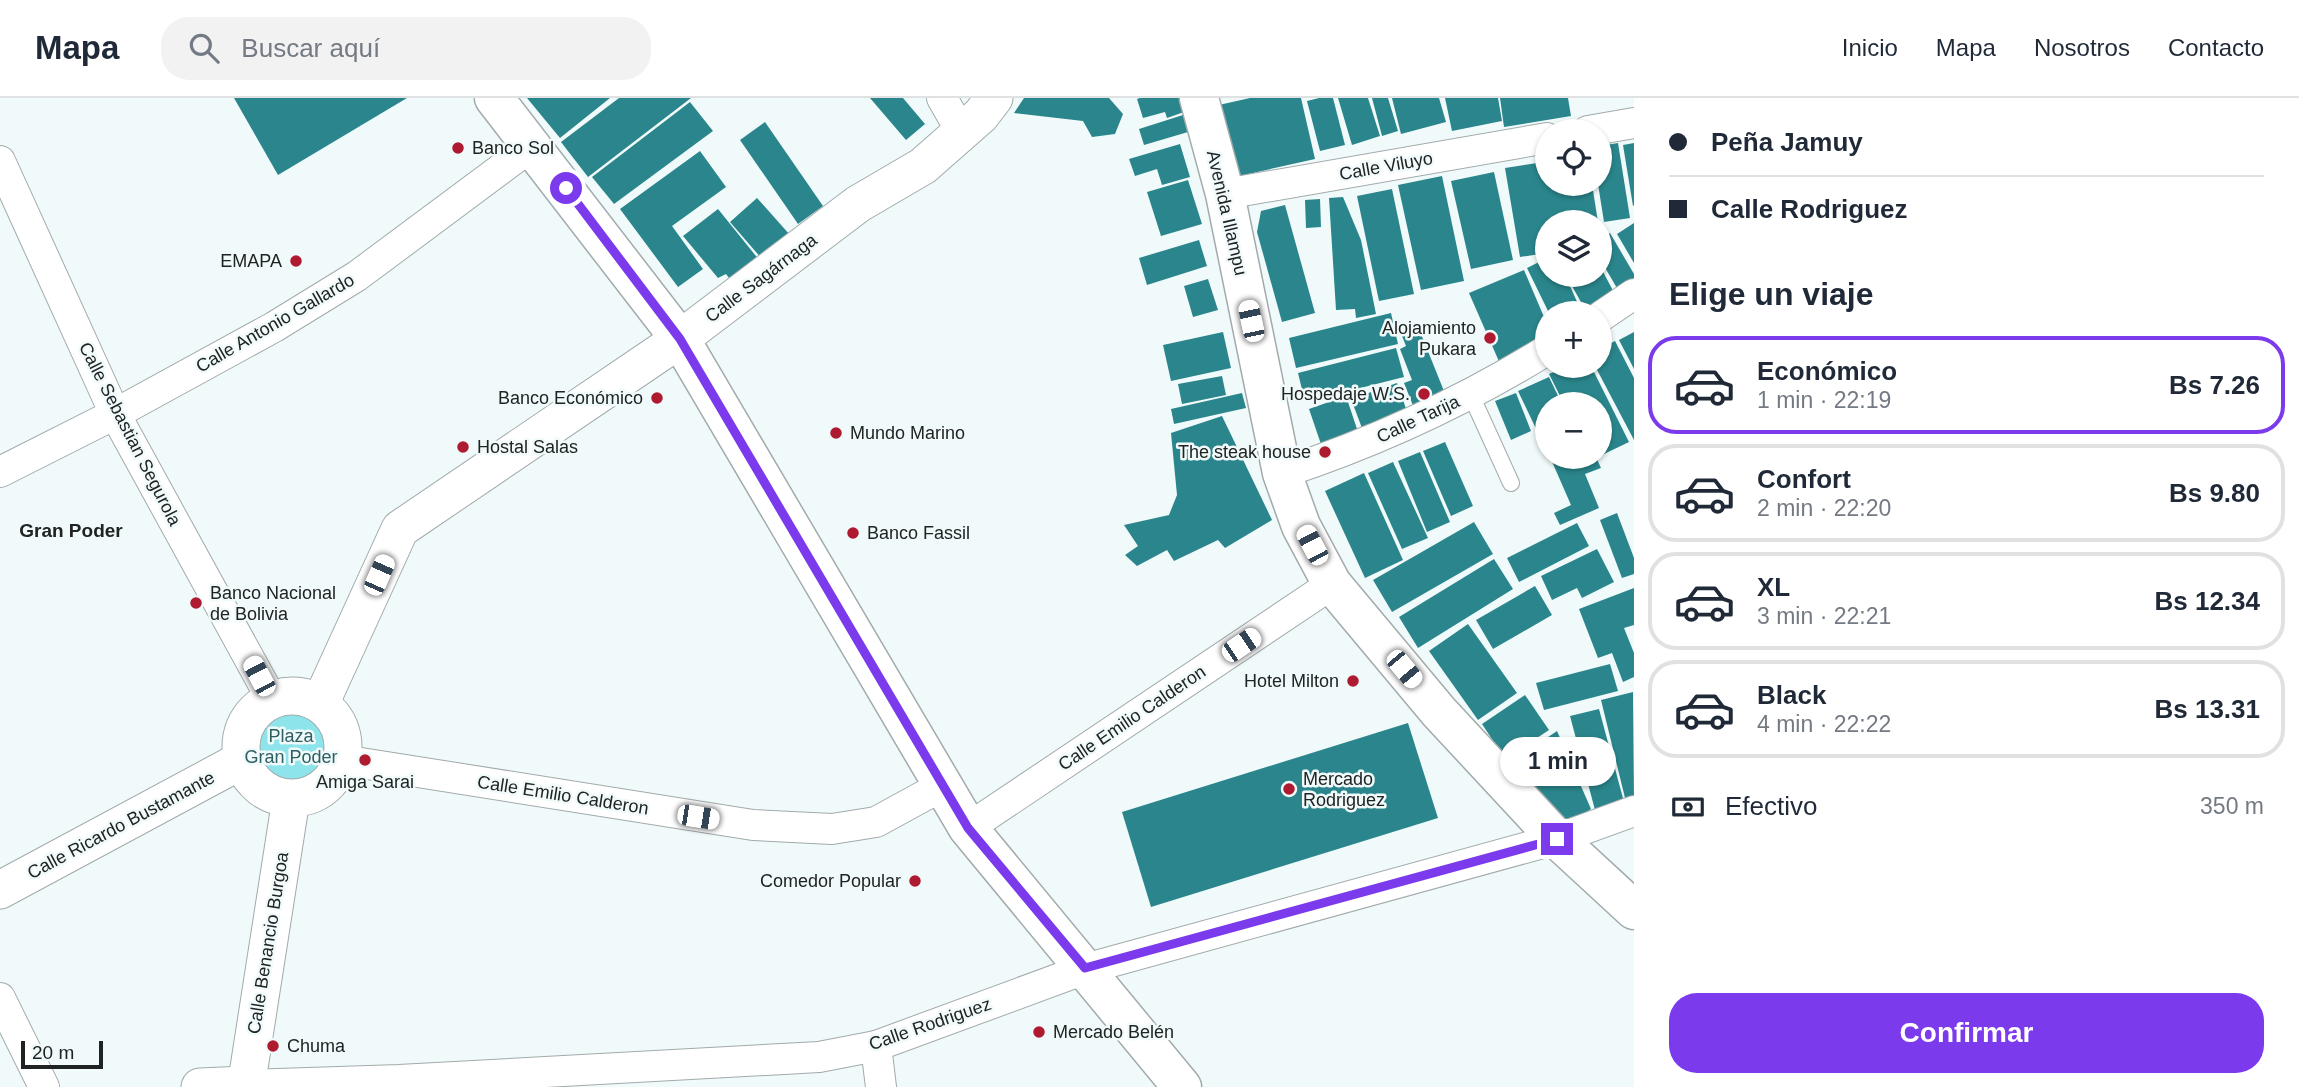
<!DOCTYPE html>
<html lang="es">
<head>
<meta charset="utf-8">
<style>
	:root { --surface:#fff; --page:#f2f2f3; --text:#1f2937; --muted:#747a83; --line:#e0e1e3; --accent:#7c3aed }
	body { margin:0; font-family:Helvetica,sans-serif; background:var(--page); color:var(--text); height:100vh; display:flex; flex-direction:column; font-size:26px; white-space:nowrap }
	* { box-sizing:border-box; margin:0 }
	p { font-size:23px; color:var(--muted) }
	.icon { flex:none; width:38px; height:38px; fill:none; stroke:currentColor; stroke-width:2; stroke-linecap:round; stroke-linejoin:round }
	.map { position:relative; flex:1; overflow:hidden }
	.drawer { display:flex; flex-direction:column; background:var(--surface); width:665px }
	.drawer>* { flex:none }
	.banner { display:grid; align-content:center; height:154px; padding:0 35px; background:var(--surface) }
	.fabs { position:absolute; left:1535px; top:21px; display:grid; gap:14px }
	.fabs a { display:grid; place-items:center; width:77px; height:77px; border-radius:50%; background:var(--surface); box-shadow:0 2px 5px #0004; font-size:35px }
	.scale { position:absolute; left:21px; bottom:18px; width:82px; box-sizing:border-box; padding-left:7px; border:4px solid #202324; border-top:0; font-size:19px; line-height:24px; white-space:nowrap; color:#202324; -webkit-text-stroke:5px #f1fafa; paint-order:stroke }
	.end { position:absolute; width:32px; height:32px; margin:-16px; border:9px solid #7c3aed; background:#fff; box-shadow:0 0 0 4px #fff }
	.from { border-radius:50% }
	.bubble { position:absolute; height:49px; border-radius:24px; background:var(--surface); box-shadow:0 2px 5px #0004; font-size:23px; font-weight:600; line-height:49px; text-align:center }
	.car { position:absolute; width:21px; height:42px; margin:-21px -10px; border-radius:9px; box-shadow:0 0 5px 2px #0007; background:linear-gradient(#fff 24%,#345 0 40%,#fff 0 76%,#345 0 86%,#fff 0) }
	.banner b { display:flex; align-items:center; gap:24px; height:66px; font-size:26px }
	.banner b+b { border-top:2px solid var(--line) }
	.banner i { width:18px; height:18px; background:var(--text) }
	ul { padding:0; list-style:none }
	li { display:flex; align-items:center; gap:21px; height:98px; margin:0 14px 10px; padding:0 21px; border:4px solid var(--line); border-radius:28px }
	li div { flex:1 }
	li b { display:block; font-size:26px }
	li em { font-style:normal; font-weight:600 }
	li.current { border-color:var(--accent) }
	li>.icon { width:63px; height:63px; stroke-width:1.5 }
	h2 { padding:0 35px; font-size:32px; line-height:84px }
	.pay { display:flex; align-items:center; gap:18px; height:77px; padding:0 35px; font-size:26px }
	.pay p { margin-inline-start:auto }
	.action { display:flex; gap:14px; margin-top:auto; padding:14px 35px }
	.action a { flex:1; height:80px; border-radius:28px; background:var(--accent); color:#fff; font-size:28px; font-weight:600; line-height:80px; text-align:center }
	header { display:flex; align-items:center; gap:42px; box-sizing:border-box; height:98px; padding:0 35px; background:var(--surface); border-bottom:2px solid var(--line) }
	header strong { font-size:33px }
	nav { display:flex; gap:38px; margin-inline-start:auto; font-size:24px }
	.search { width:490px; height:63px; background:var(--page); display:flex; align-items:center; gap:18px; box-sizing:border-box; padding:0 24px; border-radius:28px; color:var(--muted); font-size:26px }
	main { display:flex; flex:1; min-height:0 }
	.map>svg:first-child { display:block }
	.green { fill:#8de4ea }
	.building { fill:#2a868c }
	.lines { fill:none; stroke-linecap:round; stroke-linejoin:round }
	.service-casing { stroke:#a2aaab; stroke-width:18 }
	.minor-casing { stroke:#a2aaab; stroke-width:32 }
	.tertiary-casing { stroke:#a2aaab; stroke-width:39 }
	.secondary-casing { stroke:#a2aaab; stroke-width:41 }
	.service { stroke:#fff; stroke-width:16 }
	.minor { stroke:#fff; stroke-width:30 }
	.tertiary { stroke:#fff; stroke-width:37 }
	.secondary { stroke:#fff; stroke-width:38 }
	.route { stroke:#7c3aed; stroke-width:9 }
	.poi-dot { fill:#ae1a30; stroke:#f1fafa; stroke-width:2.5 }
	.labels { text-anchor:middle; stroke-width:5; stroke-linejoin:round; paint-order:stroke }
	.poi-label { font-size:18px; fill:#202324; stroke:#f1fafa; text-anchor:start }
	.street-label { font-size:18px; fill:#202324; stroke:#f1fafa }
	.park-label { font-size:18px; fill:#2e6063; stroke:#f1fafa }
	.neighbourhood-label { font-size:19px; font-weight:bold; fill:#202324; stroke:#f1fafa }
</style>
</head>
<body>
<header>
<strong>Mapa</strong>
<div class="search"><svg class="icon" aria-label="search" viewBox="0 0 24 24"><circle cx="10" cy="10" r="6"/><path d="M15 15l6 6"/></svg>Buscar aquí</div>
<nav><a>Inicio</a><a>Mapa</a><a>Nosotros</a><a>Contacto</a></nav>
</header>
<main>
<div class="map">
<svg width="1634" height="989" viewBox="0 0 1634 989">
	<rect width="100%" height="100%" fill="#f1fafa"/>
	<circle class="green" cx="291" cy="649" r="36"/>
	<g class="building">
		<polygon points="234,0 407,0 278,77"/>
		<polygon points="527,0 610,0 560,40"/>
		<polygon points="619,0 691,0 588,79 561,44"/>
		<polygon points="870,0 903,0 925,26 906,42"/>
		<polygon points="1024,0 1109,0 1123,16 1115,36 1092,39 1083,23 1014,15"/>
		<polygon points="1140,0 1180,0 1184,14 1167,20 1165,14 1143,20 1137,1"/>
		<polygon points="1250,0 1301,0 1315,61 1226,81 1210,9"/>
		<polygon points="1319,0 1333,0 1345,47 1320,53 1307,3"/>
		<polygon points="1338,0 1368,0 1380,38 1352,47"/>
		<polygon points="1372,0 1388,0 1398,33 1382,38"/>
		<polygon points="1392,0 1439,0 1446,24 1401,36"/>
		<polygon points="1445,0 1498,0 1502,23 1452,33"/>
		<polygon points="1500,0 1568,0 1571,18 1504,29"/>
		<polygon points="690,4 713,33 614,106 592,79"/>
		<polygon points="1183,17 1188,34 1144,47 1139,31"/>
		<polygon points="765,24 823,108 798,126 740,42"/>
		<polygon points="1618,45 1630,120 1604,124 1598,86 1600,48"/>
		<polygon points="1634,45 1634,107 1633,108 1623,47"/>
		<polygon points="1180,46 1190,79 1162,87 1157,71 1135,78 1129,61"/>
		<polygon points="700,53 726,89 672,128 703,171 678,189 620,111"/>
		<polygon points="1547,55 1547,86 1592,86 1598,124 1547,124 1547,155 1520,159 1505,70 1544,64 1543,56"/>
		<polygon points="1494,74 1513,162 1471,171 1451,83"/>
		<polygon points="1442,78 1464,183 1421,192 1398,87"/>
		<polygon points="1188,82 1202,126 1161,138 1147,94"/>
		<polygon points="1392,91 1414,196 1379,203 1357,98"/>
		<polygon points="1343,99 1361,142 1376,216 1356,220 1355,211 1336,212 1329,100"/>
		<polygon points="757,100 790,137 762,161 730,124"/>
		<polygon points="1320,101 1321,129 1306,130 1305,102"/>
		<polygon points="1285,107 1315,215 1282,224 1257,134 1261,113"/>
		<polygon points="718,111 760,163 733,185 726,176 718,180 683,138"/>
		<polygon points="1634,125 1634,165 1617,136"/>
		<polygon points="1610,135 1634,176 1634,190 1621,197 1600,161 1600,141"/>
		<polygon points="1199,142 1207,168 1147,187 1139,160"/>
		<polygon points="1547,160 1547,177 1568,177 1570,188 1582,215 1549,215 1527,170"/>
		<polygon points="1600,168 1619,204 1587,215 1572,188 1571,177 1600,177"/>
		<polygon points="1524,172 1547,226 1547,248 1501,268 1469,195"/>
		<polygon points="1208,181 1218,212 1193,219 1184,188"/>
		<polygon points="1391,215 1398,246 1296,270 1289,240"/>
		<polygon points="1419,231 1448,303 1416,315 1404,285 1412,282 1400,251 1406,248 1402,238"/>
		<polygon points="1223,234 1231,270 1171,283 1163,247"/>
		<polygon points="1634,234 1634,271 1619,242"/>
		<polygon points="1615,243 1634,280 1634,342 1595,268 1600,268 1600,251"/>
		<polygon points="1396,250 1404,279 1305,304 1298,275"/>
		<polygon points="1567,268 1591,268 1629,344 1602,357 1600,306 1564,306 1549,276"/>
		<polygon points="1222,278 1226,297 1182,306 1178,286"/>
		<polygon points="1549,279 1562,306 1547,306 1547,354 1518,293"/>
		<polygon points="1397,285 1410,322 1365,338 1351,301"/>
		<polygon points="1242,295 1246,310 1174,326 1171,311"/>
		<polygon points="1516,295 1531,333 1511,342 1495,303"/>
		<polygon points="1346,298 1361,343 1324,355 1309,311"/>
		<polygon points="1222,318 1272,422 1225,450 1218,442 1174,463 1167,452 1137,468 1125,457 1138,448 1124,427 1169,417 1177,397 1171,335"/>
		<polygon points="1445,344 1473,408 1451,418 1423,353"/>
		<polygon points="1420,354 1450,424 1427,434 1398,363"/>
		<polygon points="1550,359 1596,359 1601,370 1585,376 1599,410 1560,427 1554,415 1571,407"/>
		<polygon points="1393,364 1428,440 1402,451 1368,375"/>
		<polygon points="1364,375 1403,462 1365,480 1325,393"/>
		<polygon points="1617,415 1634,460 1634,476 1622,480 1600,422"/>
		<polygon points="1474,424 1493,456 1392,514 1373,482"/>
		<polygon points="1577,425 1589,448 1519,484 1507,460"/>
		<polygon points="1597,451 1614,484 1582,500 1577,490 1552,502 1541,478"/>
		<polygon points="1494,461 1513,491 1418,550 1399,519"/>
		<polygon points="1535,488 1552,517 1493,551 1476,522"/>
		<polygon points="1634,490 1634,527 1624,530 1634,555 1634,579 1623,584 1612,555 1598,560 1579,511"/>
		<polygon points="1468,526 1517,595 1478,622 1429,553"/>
		<polygon points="1610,566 1618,593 1544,612 1536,585"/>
		<polygon points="1633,594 1634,702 1626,704 1601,602"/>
		<polygon points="1525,597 1549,632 1505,661 1482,626"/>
		<polygon points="1599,611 1624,704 1595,712 1570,618"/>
		<polygon points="1408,625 1438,720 1151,809 1122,714"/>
		<polygon points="1557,633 1591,711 1560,733 1511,664"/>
	</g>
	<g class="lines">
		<g class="service-casing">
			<polyline id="service" points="1471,297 1511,385"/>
		</g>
		<g class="minor-casing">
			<g id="minor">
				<polyline points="942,0 961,33"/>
				<polyline points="1588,33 1634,25"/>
				<polyline points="0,63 115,316 272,602"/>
				<polyline points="1225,96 1547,40"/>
				<polyline points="1600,219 1634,196"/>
				<polyline points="0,374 115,316 274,229 357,178 533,47"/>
				<path d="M 1282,375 C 1376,344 1463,304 1547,252"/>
				<polyline points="342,662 753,727 832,731 876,724 942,688"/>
				<polyline points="968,730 1332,486"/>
				<polyline points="0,900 44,989"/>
				<polyline points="876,948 881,989"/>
				<polyline points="245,987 399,982 819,959 876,948 1085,871 1557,741 1634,713"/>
			</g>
		</g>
		<g class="tertiary-casing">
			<g id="tertiary">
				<circle cx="292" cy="649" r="51"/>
				<polyline points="320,606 400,431 680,241 858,106 923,68 981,17 994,0"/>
				<polyline points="0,792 242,662"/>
				<polyline points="200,989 245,987"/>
				<polyline points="246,989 291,701"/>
			</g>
		</g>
		<g class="secondary-casing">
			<g id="secondary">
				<polyline points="494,0 680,241 968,730 1182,989"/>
				<polyline points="1199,0 1225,96 1282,375 1301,428 1332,486 1439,614 1557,741 1634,812"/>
			</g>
		</g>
		<use href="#service" class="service"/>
		<use href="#minor" class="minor"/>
		<use href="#tertiary" class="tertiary"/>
		<use href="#secondary" class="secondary"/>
	</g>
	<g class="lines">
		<polyline class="route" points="566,90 680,241 968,730 1085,870 1557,741"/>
	</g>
	<g class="poi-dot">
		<circle cx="458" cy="50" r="7"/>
		<circle cx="296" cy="163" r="7"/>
		<circle cx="1490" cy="240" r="7"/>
		<circle cx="1424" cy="296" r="7"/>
		<circle cx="657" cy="300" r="7"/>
		<circle cx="836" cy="335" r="7"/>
		<circle cx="463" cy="349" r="7"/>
		<circle cx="1325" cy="354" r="7"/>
		<circle cx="853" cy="435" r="7"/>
		<circle cx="196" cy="505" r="7"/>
		<circle cx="1353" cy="583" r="7"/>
		<circle cx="365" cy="662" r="7"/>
		<circle cx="1289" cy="691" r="7"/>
		<circle cx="915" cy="783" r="7"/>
		<circle cx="1039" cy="934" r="7"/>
		<circle cx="273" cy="948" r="7"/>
	</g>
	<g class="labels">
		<g class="poi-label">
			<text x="472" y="56">Banco Sol</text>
			<text x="282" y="169" text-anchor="end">EMAPA</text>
			<text x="1476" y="236" text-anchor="end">Alojamiento<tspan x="1476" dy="21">Pukara</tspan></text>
			<text x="1410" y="302" text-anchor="end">Hospedaje W.S.</text>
			<text x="643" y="306" text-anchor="end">Banco Económico</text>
			<text x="850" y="341">Mundo Marino</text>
			<text x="477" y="355">Hostal Salas</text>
			<text x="1311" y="360" text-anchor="end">The steak house</text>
			<text x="867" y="441">Banco Fassil</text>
			<text x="210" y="501">Banco Nacional<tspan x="210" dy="21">de Bolivia</tspan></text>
			<text x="1339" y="589" text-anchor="end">Hotel Milton</text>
			<text x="1303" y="687">Mercado<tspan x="1303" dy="21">Rodriguez</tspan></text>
			<text x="365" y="690" text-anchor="middle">Amiga Sarai</text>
			<text x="901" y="789" text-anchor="end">Comedor Popular</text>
			<text x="1053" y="940">Mercado Belén</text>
			<text x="287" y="954">Chuma</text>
		</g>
		<g class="street-label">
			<text transform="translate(1386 68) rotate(-10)" y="6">Calle Viluyo</text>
			<text transform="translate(1227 115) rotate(77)" y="6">Avenida Illampu</text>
			<text transform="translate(761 180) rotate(-37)" y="6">Calle Sagárnaga</text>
			<text transform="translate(275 225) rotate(-30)" y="6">Calle Antonio Gallardo</text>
			<text transform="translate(1418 321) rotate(-25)" y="6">Calle Tarija</text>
			<text transform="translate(130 336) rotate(63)" y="6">Calle Sebastian Segurola</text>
			<text transform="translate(1132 620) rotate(-34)" y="6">Calle Emilio Calderon</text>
			<text transform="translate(563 697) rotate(9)" y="6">Calle Emilio Calderon</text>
			<text transform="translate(121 727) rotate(-28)" y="6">Calle Ricardo Bustamante</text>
			<text transform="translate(268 845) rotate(-81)" y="6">Calle Benancio Burgoa</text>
			<text transform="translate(930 926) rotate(-19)" y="6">Calle Rodriguez</text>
		</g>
		<g class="park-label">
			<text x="291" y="644">Plaza<tspan x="291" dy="21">Gran Poder</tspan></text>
		</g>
		<g class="neighbourhood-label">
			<text x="71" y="439">Gran Poder</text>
		</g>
	</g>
</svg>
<div class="fabs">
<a><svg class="icon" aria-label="locate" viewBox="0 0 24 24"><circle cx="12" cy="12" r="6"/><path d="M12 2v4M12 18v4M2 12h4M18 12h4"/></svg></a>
<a><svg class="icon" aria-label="layers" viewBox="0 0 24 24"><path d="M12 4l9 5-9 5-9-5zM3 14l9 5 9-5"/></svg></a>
<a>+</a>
<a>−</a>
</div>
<div class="scale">20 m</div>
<i class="end from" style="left:566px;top:90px"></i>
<i class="end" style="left:1557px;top:741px"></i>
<div class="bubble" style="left:1500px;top:639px;width:116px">1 min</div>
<i class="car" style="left:1251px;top:223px;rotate:348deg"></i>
<i class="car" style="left:1312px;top:447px;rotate:332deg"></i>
<i class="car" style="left:379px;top:477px;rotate:24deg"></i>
<i class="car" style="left:1241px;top:547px;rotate:56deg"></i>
<i class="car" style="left:1404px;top:571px;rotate:140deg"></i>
<i class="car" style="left:259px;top:578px;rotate:332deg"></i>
<i class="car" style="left:698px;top:719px;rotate:99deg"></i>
</div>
<section class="drawer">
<div class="banner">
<b><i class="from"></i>Peña Jamuy</b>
<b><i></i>Calle Rodriguez</b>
</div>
<h2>Elige un viaje</h2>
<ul>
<li class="current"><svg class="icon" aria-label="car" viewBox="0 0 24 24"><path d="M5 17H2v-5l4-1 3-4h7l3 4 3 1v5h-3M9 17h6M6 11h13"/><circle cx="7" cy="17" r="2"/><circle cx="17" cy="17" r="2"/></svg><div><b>Económico</b><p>1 min · 22:19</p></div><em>Bs 7.26</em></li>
<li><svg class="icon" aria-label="car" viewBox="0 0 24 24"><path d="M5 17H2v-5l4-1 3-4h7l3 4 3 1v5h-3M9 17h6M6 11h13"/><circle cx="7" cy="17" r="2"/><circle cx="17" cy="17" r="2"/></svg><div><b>Confort</b><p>2 min · 22:20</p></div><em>Bs 9.80</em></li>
<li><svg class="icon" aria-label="car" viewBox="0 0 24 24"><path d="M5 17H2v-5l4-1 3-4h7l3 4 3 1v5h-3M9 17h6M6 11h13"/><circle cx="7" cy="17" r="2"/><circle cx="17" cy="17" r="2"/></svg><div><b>XL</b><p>3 min · 22:21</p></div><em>Bs 12.34</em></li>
<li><svg class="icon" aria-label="car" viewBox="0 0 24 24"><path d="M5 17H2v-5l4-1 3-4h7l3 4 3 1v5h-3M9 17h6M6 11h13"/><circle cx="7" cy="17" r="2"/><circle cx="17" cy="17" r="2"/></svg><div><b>Black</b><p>4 min · 22:22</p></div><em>Bs 13.31</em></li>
</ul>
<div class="pay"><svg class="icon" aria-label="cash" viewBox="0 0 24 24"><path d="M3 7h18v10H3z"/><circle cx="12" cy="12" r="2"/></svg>Efectivo<p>350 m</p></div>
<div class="action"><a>Confirmar</a></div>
</section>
</main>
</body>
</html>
